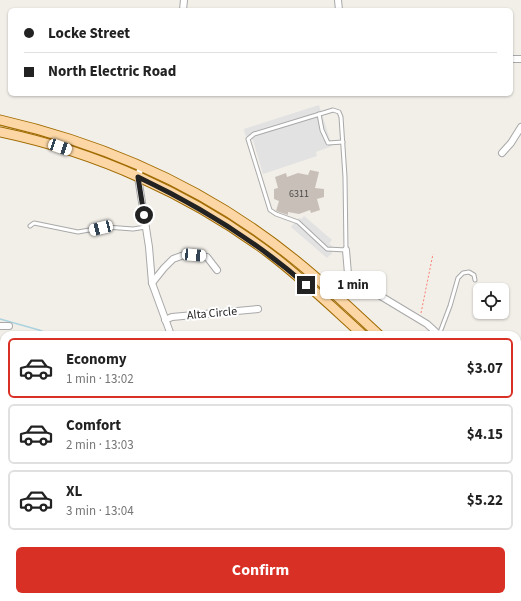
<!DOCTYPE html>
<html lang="en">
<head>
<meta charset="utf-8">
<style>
	:root { --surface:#fff; --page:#f2f2f2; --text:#222; --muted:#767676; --line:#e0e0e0; --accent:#d93025 }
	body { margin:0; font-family:"Source Sans 3",sans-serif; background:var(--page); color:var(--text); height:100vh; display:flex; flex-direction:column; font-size:15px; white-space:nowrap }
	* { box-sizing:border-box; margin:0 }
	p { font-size:13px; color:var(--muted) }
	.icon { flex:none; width:22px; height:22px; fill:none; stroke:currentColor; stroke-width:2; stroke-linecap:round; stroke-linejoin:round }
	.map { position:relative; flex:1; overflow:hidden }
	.side { position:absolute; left:0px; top:331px; width:521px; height:270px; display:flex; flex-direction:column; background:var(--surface); border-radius:12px 12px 0 0; box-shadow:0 1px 3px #0004 }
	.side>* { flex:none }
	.guide { position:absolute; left:8px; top:8px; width:505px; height:88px; border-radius:6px; box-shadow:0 1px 3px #0004; display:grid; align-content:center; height:88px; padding:0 16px; background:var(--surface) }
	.controls { position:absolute; left:473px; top:283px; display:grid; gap:8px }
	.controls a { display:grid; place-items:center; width:36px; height:36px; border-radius:6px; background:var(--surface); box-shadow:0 1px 3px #0004; font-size:20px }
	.end { position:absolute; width:18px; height:18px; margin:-9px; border:5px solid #222; background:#fff; box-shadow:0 0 0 2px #fff }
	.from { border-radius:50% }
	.bubble { position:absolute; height:28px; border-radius:6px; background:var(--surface); box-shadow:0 1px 3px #0004; font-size:13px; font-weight:700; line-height:28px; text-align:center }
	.car { position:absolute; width:12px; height:24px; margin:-12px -6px; border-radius:5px; box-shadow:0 0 3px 1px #0007; background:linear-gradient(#fff 24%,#345 0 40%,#fff 0 76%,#345 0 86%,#fff 0) }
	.guide b { display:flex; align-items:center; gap:14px; height:38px; font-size:15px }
	.guide b+b { border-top:1px solid var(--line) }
	.guide i { width:10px; height:10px; background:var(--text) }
	ul { padding:7px 0 0; list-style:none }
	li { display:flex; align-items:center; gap:12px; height:60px; margin:0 8px 6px; padding:0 8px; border:2px solid var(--line); border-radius:6px }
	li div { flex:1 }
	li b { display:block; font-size:15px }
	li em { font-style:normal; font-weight:700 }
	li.selected { border-color:var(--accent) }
	li>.icon { width:36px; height:36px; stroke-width:1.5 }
	.action { display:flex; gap:8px; margin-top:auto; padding:8px 16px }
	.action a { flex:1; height:46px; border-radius:6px; background:var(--accent); color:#fff; font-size:16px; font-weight:700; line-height:46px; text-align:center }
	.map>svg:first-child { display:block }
	.parking { fill:#e2e2e2 }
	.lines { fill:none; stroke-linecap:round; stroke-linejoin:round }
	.stream { stroke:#aad3df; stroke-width:1.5 }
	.building { fill:#c7bfb8 }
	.lane-casing { stroke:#a9a9a9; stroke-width:5 }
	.street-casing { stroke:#a9a9a9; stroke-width:8 }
	.secondary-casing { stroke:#707d05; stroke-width:10 }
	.primary-casing { stroke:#a06b00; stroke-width:11 }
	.path { stroke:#fa8072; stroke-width:1; stroke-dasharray:2 2; stroke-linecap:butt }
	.lane { stroke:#fff; stroke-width:3 }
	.street { stroke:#fff; stroke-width:6 }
	.secondary { stroke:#f7fabf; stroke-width:8 }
	.primary { stroke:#fcd6a4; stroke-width:9 }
	.route { stroke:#222; stroke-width:5 }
	.labels { text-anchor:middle; stroke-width:4; stroke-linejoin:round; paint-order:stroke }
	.number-label { font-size:10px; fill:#4b4948 }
	.street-label { font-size:12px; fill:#222; stroke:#fff }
</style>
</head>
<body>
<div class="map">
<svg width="521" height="601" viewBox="0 0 521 601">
	<rect width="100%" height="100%" fill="#f2efe9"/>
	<g class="parking">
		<polygon points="319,105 332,146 316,152 317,156 263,174 253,140 245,135 244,129"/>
		<polygon points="304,216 332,240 329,243 332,246 332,253 327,258 291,227 299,218 301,219"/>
	</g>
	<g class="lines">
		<g class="stream">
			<polyline points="0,319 39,330 51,335"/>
			<polyline points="0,489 4,484"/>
			<polyline points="0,538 4,538"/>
			<polyline points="140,597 162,601"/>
		</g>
	</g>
	<polygon class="building" points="310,170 319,172 315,188 324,189 324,197 317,199 320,210 311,213 310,210 299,214 288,212 288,215 276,211 279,201 274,199 274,189 278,188 275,177 286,173 287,177 298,173 308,175"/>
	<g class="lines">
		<g class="lane-casing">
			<g id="lane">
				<polygon points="333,110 339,112 341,117 345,177 346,250 327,249 298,222 276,214 270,210 248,139 254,134"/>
				<polyline points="319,114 322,130 328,143 343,142"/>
				<polyline points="30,226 34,223 78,232 106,227 133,229 146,227"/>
				<polyline points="439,335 450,306 458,278 463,273 469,272 474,275 475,280"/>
				<polyline points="517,391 521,391"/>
			</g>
		</g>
		<g class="street-casing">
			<g id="street">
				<polyline points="338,0 339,10"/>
				<polyline points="183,10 184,0"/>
				<polyline points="511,59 521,59"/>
				<polyline points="502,153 511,143 521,127"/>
				<polyline points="141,166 138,177 149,247 152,283 171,335"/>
				<polyline points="346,250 348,274 354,280 427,324 439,335"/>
				<polyline points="152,283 164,268 173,259 184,255 207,257 217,270"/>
				<polyline points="165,320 172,317 258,309"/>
				<polyline points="0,326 9,326"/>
				<polyline points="517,371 521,371"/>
				<polyline points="0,378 4,382"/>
				<polyline points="0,466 4,463"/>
				<polyline points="234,601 234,597"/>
			</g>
		</g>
		<g class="secondary-casing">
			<g id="secondary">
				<polyline points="0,553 4,555"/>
				<polyline points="81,597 88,601"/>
			</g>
		</g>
		<g class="primary-casing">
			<g id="primary">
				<path d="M 0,120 C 109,145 213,192 300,264 C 327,286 353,311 379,335"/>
				<path d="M 0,132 C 96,152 190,194 269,253 C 302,278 332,307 363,335"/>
				<polyline points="517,459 521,462"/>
				<polyline points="517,472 521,475"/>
			</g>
		</g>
		<g class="path">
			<polyline points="421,313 433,254"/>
			<polyline points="0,561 4,564"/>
			<polyline points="61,597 67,601"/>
		</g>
		<use href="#lane" class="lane"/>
		<use href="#street" class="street"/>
		<use href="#secondary" class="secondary"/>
		<use href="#primary" class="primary"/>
	</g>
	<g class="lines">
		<path class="route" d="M 144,215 L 138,177 C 199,206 255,240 306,285"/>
	</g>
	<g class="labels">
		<g class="number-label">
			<text x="299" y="197">6311</text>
		</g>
		<g class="street-label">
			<text transform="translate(212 313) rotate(-5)" y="4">Alta Circle</text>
		</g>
	</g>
</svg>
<div class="controls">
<a><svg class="icon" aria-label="locate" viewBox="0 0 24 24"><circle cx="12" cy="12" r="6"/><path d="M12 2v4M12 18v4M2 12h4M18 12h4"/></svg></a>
</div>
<i class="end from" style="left:144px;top:215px"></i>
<i class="end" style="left:306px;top:285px"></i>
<div class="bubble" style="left:320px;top:271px;width:66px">1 min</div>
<i class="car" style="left:60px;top:147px;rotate:109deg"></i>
<i class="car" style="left:101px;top:228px;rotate:256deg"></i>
<i class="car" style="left:194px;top:255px;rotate:95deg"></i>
<div class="guide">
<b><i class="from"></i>Locke Street</b>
<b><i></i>North Electric Road</b>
</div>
<section class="side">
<ul>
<li class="selected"><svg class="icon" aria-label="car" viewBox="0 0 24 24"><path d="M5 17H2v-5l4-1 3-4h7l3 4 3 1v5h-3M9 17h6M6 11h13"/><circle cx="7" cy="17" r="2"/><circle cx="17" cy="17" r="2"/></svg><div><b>Economy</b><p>1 min · 13:02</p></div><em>$3.07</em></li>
<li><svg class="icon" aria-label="car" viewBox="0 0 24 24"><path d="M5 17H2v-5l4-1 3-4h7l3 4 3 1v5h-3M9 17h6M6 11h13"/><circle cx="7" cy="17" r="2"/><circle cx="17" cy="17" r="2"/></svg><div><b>Comfort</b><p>2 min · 13:03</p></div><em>$4.15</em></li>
<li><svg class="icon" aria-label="car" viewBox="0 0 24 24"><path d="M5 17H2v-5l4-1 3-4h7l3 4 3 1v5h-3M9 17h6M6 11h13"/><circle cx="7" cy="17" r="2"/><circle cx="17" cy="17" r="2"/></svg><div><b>XL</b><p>3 min · 13:04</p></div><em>$5.22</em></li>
</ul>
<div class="action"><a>Confirm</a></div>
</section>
</div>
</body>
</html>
